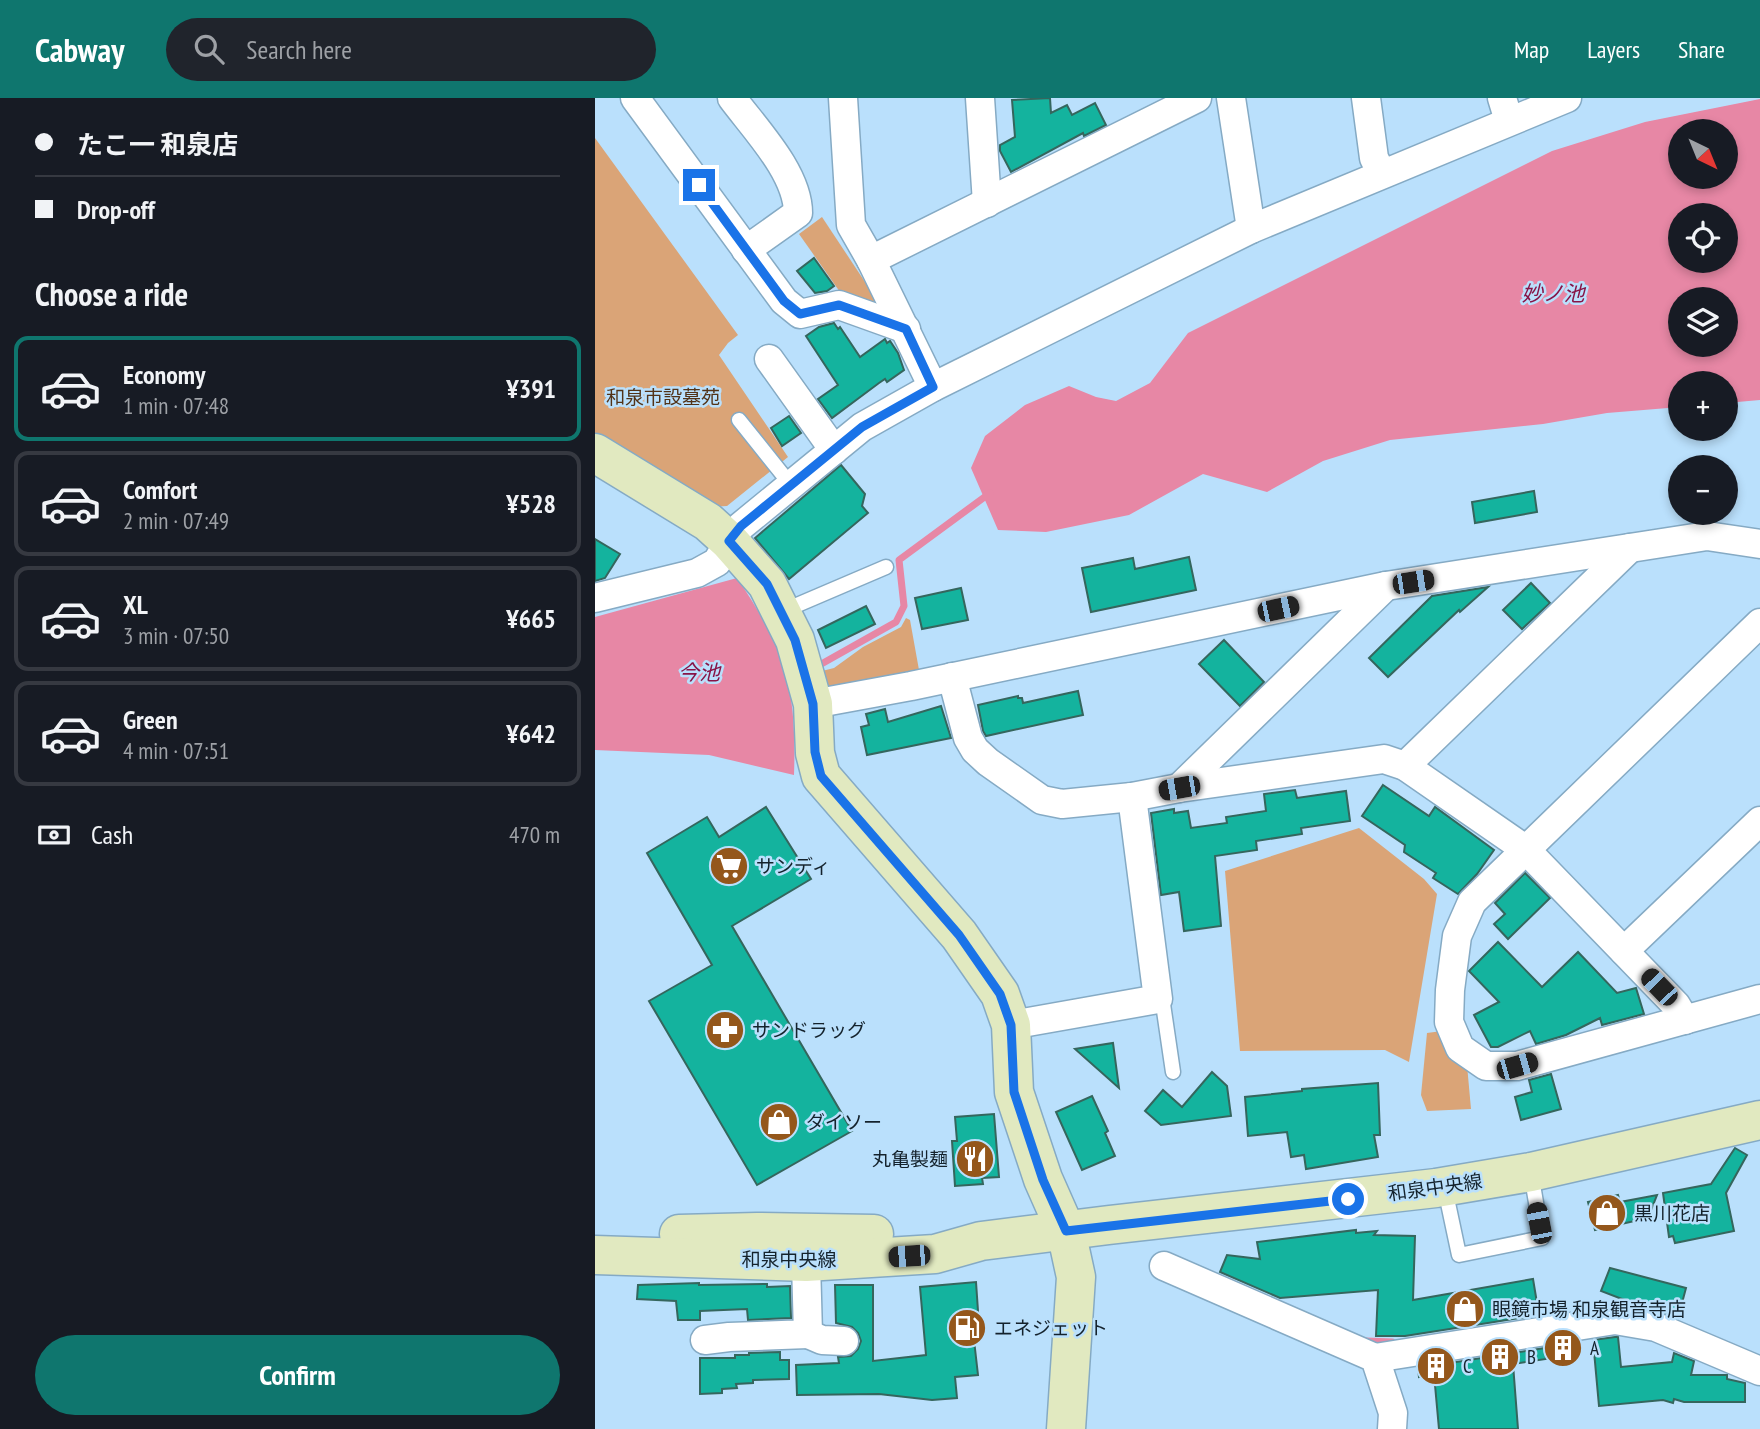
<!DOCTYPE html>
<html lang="en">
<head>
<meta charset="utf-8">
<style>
	:root { --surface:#171b24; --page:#20242c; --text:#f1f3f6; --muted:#9ea1a6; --line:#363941; --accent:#0f766e }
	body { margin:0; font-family:"PT Sans Narrow","Noto Sans JP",sans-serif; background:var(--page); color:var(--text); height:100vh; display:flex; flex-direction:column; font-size:26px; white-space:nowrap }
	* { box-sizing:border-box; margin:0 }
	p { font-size:23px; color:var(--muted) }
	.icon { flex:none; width:38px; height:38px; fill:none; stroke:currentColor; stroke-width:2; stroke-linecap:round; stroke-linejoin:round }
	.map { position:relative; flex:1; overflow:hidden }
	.sheet { display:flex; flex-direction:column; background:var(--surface); width:595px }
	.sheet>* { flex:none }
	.guide { display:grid; align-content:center; height:154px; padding:0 35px; background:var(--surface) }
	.needle { width:46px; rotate:137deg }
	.fabs { position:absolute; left:1073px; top:21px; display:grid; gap:14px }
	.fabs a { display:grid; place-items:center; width:70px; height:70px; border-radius:50%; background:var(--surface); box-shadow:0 4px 10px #0003; font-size:35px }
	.end { position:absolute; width:32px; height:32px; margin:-16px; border:9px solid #1a73e8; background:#fff; box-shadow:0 0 0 4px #fff }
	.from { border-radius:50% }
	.car { position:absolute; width:21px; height:42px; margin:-21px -10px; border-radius:9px; box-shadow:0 0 5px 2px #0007; background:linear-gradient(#222 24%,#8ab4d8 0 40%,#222 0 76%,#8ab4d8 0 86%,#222 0) }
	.guide b { display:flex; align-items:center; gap:24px; height:66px; font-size:26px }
	.guide b+b { border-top:2px solid var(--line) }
	.guide i { width:18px; height:18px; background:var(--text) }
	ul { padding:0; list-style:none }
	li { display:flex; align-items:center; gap:21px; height:105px; margin:0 14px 10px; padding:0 21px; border:4px solid var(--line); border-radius:14px }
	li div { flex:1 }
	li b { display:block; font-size:26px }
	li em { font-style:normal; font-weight:800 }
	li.selected { border-color:var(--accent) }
	li>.icon { width:63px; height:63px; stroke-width:1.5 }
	h2 { padding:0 35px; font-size:32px; line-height:84px }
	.pay { display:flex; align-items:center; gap:18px; height:77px; padding:0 35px; font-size:26px }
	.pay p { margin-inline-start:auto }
	.action { display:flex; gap:14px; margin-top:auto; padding:14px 35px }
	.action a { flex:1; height:80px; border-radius:42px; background:var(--accent); color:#fff; font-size:28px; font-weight:800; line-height:80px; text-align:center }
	header { display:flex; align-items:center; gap:42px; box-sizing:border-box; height:98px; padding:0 35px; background:var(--accent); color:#fff }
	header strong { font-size:33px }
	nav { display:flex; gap:38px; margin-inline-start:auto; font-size:24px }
	.search { width:490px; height:63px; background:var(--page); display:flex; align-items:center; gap:18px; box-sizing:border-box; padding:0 24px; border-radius:38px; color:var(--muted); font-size:26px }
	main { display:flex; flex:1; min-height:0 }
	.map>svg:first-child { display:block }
	.green { fill:#daa477 }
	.water { fill:#e787a5; fill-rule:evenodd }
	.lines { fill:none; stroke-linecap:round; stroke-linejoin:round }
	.stream { stroke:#e787a5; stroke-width:7 }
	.building { fill:#14b39e; stroke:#35665d; stroke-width:2 }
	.lane-casing { stroke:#85aac4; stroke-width:17 }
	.street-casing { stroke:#85aac4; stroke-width:31 }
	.secondary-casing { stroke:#85aac4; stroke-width:41 }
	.lane { stroke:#fff; stroke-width:14 }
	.street { stroke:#fff; stroke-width:28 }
	.secondary { stroke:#e1e9c0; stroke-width:38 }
	.route { stroke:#1a73e8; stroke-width:9 }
	.labels { text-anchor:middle; stroke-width:5; stroke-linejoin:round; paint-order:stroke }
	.park-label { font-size:19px; fill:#523318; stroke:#bae0fc }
	.poi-label { font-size:19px; fill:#14222c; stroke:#bae0fc; text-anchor:start }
	.street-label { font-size:19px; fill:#14222c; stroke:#bae0fc }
	.water-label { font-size:21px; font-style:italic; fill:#871447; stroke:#bae0fc }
</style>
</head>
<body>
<header>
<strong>Cabway</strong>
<div class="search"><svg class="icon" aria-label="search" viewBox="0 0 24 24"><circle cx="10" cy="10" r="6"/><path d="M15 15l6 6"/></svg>Search here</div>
<nav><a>Map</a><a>Layers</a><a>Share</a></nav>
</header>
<main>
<section class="sheet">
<div class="guide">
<b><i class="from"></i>たこ一 和泉店</b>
<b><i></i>Drop-off</b>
</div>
<h2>Choose a ride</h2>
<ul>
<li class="selected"><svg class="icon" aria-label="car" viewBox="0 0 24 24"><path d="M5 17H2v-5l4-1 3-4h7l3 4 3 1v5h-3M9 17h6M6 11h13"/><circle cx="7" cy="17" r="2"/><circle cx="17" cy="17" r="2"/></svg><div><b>Economy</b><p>1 min · 07:48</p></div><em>¥391</em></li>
<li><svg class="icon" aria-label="car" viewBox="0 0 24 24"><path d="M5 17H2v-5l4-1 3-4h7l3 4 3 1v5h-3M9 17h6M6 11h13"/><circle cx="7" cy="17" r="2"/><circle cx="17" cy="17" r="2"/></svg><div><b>Comfort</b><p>2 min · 07:49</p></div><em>¥528</em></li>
<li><svg class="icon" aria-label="car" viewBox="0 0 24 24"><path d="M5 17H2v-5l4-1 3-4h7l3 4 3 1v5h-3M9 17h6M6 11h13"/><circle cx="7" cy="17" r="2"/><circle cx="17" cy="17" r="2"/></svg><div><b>XL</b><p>3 min · 07:50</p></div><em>¥665</em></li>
<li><svg class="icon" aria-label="car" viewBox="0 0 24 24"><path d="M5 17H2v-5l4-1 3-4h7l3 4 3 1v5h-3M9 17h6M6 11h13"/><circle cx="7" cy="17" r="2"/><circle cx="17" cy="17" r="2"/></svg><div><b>Green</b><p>4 min · 07:51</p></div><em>¥642</em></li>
</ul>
<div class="pay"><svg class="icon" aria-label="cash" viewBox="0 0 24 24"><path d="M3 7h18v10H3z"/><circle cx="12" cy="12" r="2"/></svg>Cash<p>470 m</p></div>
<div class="action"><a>Confirm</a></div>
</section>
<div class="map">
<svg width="1165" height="1331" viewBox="0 0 1165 1331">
	<rect width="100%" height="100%" fill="#bae0fc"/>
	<g class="green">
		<polygon points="0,40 143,237 133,245 124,257 193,359 132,408 115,409 0,342"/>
		<polygon points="227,119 276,193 281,206 245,194 204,136"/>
		<polygon points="311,520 315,522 324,572 233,589 223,574 239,570 268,549 306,529"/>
		<polygon points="764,730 829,781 842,796 814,964 790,952 645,953 630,773"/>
		<polygon points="847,933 872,967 876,1011 832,1013 826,997 832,935"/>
	</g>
	<g class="water">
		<path d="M 1165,1 L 1165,302 L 1131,305 L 1130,285 L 1085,285 L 1085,309 L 1012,315 L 948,326 L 795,342 L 728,363 L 672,394 L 608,376 L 534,417 L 451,434 L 403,432 L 376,370 L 390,338 L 430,307 L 474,288 L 501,299 L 521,303 L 555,285 L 593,235 L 957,53 L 1050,24 ZM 1085,33 L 1130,33 L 1130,79 L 1085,79 ZM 1085,117 L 1130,117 L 1130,163 L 1085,163 ZM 1085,201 L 1130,201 L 1130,247 L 1085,247 Z"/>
		<path d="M 142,480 C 191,552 202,591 199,677 L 114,657 L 0,652 L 0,519 Z"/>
	</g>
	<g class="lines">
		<g class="stream">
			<polyline points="221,569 301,524 309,508 304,462 395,395"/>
			<polyline points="771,1243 797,1244"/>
		</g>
	</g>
	<g class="building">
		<polygon points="455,0 456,15 472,7 477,17 500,5 511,27 489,38 488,35 416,74 405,53 405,47 420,39 417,2"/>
		<polygon points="219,160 239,188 232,193 220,195 202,173"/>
		<polygon points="239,225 243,231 245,229 265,259 290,241 292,245 295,243 303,255 309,272 292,284 290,281 284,285 237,320 223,301 243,287 211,238 224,229"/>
		<polygon points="194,318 206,335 187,348 176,330"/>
		<polygon points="246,367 270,396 267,408 273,415 194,481 160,440"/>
		<polygon points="939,393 942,414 880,425 877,404"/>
		<polygon points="0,441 25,456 10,480 0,483"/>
		<polygon points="594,459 601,492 496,514 487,470 538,460 540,471"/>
		<polygon points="936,485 955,505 927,531 908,512"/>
		<polygon points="893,489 865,514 864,512 793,579 774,560 837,498"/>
		<polygon points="366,490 373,522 327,531 320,500"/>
		<polygon points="271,508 280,526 231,550 223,532"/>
		<polygon points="629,542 669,584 645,608 604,566"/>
		<polygon points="483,593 488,617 391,638 388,633 383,607 423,598 423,600 427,600 428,605"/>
		<polygon points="346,608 356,640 272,657 266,629 274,627 271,616 290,611 293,624"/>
		<polygon points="788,687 834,718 840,709 899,752 882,776 863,796 838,780 841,775 809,754 810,747 767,718"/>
		<polygon points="700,692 702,700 751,693 755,723 706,730 707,736 661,743 662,752 620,758 626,828 589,833 584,794 566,797 556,715 579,711 579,715 593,713 596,730 632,725 631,719 671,713 669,696"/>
		<polygon points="171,709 216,781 137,828 257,1033 162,1087 54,903 117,867 52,755 112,719 124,739"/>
		<polygon points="930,775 955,800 913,841 899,826 910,816 900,805"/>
		<polygon points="903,844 947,889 983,854 1022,895 1041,890 1049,916 1007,927 1005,920 971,937 941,946 935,933 903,949 896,949 879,917 904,904 874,873"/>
		<polygon points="518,945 524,990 480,951"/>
		<polygon points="617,974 632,988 636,1018 566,1027 550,1013 568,992 587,1009"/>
		<polygon points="956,976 966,1011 926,1022 920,999 937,994 934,982"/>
		<polygon points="783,985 785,1037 779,1037 783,1059 711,1071 709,1057 696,1059 692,1034 653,1038 650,999 707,993 707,991"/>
		<polygon points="497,998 513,1033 510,1035 520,1058 487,1072 461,1014"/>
		<polygon points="399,1016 404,1079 387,1080 388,1086 360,1088 357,1043 362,1043 360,1019"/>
		<polygon points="1140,1050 1152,1057 1131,1095 1139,1133 1080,1145 1078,1138 1074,1139 1068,1095 1116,1086"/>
		<polygon points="1023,1097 1025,1104 1062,1097 1053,1120 1000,1132 993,1104"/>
		<polygon points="761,1132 761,1135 782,1133 779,1137 820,1138 818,1202 938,1181 944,1217 810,1238 781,1238 783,1192 685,1200 625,1174 632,1157 665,1161 662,1144"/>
		<polygon points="1015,1170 1091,1190 1083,1220 1064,1213 1040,1208 1040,1206 1006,1193"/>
		<polygon points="381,1184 385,1242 379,1242 383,1277 360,1279 362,1300 337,1302 284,1296 202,1297 201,1267 244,1265 243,1259 256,1258 263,1251 266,1243 263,1235 257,1229 241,1225 240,1187 278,1187 278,1263 331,1257 325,1189"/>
		<polygon points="104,1185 104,1187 172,1186 172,1189 195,1188 196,1220 153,1222 152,1211 105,1213 105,1222 83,1222 81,1203 42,1201 43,1187"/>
		<polygon points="1020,1239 1023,1239 1026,1269 1077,1264 1079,1255 1099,1263 1096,1277 1132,1277 1132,1281 1150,1285 1150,1304 1089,1304 1079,1301 1078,1305 1068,1302 1004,1308 998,1242"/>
		<polygon points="950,1250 951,1261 918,1266 923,1331 844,1331 839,1276 824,1279 823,1270"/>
		<polygon points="185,1254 185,1262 194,1262 194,1281 158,1282 158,1285 141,1286 142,1290 127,1291 127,1295 105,1296 105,1260 140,1260 140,1257 154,1257 154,1255"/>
	</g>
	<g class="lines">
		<g class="lane-casing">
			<g id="lane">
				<polyline points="144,322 196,387"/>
				<polyline points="188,513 291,469"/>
				<polyline points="563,901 568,906 578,974"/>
				<polyline points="850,1091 864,1157 947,1140 936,1075"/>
			</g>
		</g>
		<g class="street-casing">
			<g id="street">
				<polyline points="40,0 189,203 205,216 244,207 311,231"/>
				<path d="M 137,0 C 160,31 203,75 203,115 L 151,152"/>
				<polyline points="248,0 256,127 276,162 338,289"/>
				<polyline points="385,0 392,105"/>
				<polyline points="636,0 656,131"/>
				<polyline points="771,0 779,60 787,76"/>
				<polyline points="907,0 914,23"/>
				<polyline points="276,162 602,0"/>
				<polyline points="174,261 239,352"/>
				<polyline points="0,500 102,475 122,464 134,443 146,428 267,329 338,289 656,131 972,0"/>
				<polyline points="1165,525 877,804 862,838 855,892 854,924 865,950 891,968 922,968 1165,901"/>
				<polyline points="357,579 373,640 380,652 393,664 447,702 467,706 537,699 584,690 789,661 810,668 930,751 1081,907 1090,922"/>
				<polyline points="218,606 316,588 791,488 1112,438 1165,446"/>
				<polyline points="810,668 1035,450"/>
				<polyline points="584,690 791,488"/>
				<polyline points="1029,853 1165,723"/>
				<polyline points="416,927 563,901 537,699"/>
				<polyline points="569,1168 780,1260 798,1315 797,1331"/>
				<polyline points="213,1236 227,1242 249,1243"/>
				<polyline points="110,1242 134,1239 213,1236 211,1164"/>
				<polyline points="780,1260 1020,1222 1061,1229 1165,1273"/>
			</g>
		</g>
		<g class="secondary-casing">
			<g id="secondary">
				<polyline points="0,355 113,424 134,443 172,486 200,542 218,606 220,655 226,678 364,837 405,896 416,927 419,994 448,1081 471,1133 481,1179 471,1331"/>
				<polyline points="84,1136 162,1134 279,1136"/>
				<polyline points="0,1157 211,1164 340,1156 386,1143 514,1127 841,1090 936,1074 1165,1022"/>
			</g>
		</g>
		<use href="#lane" class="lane"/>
		<use href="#street" class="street"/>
		<use href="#secondary" class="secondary"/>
	</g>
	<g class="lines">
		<polyline class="route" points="104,87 189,203 205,216 244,207 311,231 338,289 267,329 146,428 134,443 172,486 200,542 218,606 220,654 226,678 364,837 405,896 416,927 419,994 448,1082 471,1133 753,1101"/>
	</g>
	<defs>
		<g id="supermarket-disc" transform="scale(2.0125)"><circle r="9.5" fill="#94571b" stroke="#bae0fc"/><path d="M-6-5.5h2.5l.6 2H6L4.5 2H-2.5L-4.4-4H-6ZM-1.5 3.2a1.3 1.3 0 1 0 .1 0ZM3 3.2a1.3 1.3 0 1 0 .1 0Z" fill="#fff"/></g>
		<g id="pharmacy-disc" transform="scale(2.0125)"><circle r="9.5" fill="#94571b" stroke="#bae0fc"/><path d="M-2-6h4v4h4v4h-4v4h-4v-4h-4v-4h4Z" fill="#fff"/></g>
		<g id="shop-disc" transform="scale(2.0125)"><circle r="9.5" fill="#94571b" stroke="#bae0fc"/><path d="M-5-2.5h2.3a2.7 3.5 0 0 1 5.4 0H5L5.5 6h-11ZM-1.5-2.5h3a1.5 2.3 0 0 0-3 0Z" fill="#fff"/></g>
		<g id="restaurant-disc" transform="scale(2.0125)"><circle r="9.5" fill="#94571b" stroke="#bae0fc"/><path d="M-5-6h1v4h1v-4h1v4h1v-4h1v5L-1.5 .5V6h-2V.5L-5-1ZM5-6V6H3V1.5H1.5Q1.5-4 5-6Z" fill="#fff"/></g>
		<g id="fuel-disc" transform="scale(2.0125)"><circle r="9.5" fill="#94571b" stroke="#bae0fc"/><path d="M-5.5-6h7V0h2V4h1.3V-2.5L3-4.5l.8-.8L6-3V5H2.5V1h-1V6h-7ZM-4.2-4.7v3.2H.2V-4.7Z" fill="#fff"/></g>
		<g id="building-disc" transform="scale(2.0125)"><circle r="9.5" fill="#94571b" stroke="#bae0fc"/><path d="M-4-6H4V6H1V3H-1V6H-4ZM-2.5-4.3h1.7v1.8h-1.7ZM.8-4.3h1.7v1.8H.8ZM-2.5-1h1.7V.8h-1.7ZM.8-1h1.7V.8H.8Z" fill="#fff"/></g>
	</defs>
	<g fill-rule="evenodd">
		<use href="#supermarket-disc" x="134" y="768"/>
		<use href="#pharmacy-disc" x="130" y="932"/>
		<use href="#shop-disc" x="184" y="1024"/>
		<use href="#restaurant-disc" x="380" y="1061"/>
		<use href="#shop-disc" x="1012" y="1115"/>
		<use href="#shop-disc" x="870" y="1211"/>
		<use href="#fuel-disc" x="372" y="1230"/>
		<use href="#building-disc" x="968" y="1250"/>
		<use href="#building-disc" x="905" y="1259"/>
		<use href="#building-disc" x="841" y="1268"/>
	</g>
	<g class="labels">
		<g class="park-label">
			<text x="68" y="306">和泉市設墓苑</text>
		</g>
		<g class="poi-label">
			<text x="161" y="775">サンディ</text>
			<text x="157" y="939">サンドラッグ</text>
			<text x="211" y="1031">ダイソー</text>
			<text x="353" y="1068" text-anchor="end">丸亀製麺</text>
			<text x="1039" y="1122">黒川花店</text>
			<text x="897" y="1218">眼鏡市場 和泉観音寺店</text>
			<text x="399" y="1237">エネジェット</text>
			<text x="995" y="1257">A</text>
			<text x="932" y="1266">B</text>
			<text x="868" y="1275">C</text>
		</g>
		<g class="street-label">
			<text transform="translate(840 1089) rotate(-8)" y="7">和泉中央線</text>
			<text x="194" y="1168">和泉中央線</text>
		</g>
		<g class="water-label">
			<text x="958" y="203">妙ノ池</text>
			<text x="104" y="582">今池</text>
		</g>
	</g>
</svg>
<div class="fabs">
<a><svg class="needle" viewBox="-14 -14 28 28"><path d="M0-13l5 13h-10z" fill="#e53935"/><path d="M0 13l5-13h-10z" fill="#9ea1a6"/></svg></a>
<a><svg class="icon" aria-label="locate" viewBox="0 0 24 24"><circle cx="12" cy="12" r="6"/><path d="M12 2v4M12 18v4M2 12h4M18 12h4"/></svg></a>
<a><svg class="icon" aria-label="layers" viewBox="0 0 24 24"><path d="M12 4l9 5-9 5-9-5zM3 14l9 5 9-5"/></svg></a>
<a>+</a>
<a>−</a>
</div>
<i class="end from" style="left:753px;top:1101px"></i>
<i class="end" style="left:104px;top:87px"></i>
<i class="car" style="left:818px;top:484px;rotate:81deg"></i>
<i class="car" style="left:683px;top:511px;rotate:78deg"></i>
<i class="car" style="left:584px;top:690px;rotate:260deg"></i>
<i class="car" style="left:1064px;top:889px;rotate:316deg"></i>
<i class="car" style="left:922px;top:968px;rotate:74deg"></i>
<i class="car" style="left:944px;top:1125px;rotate:349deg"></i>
<i class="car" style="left:314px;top:1158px;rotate:266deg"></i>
</div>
</main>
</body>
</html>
